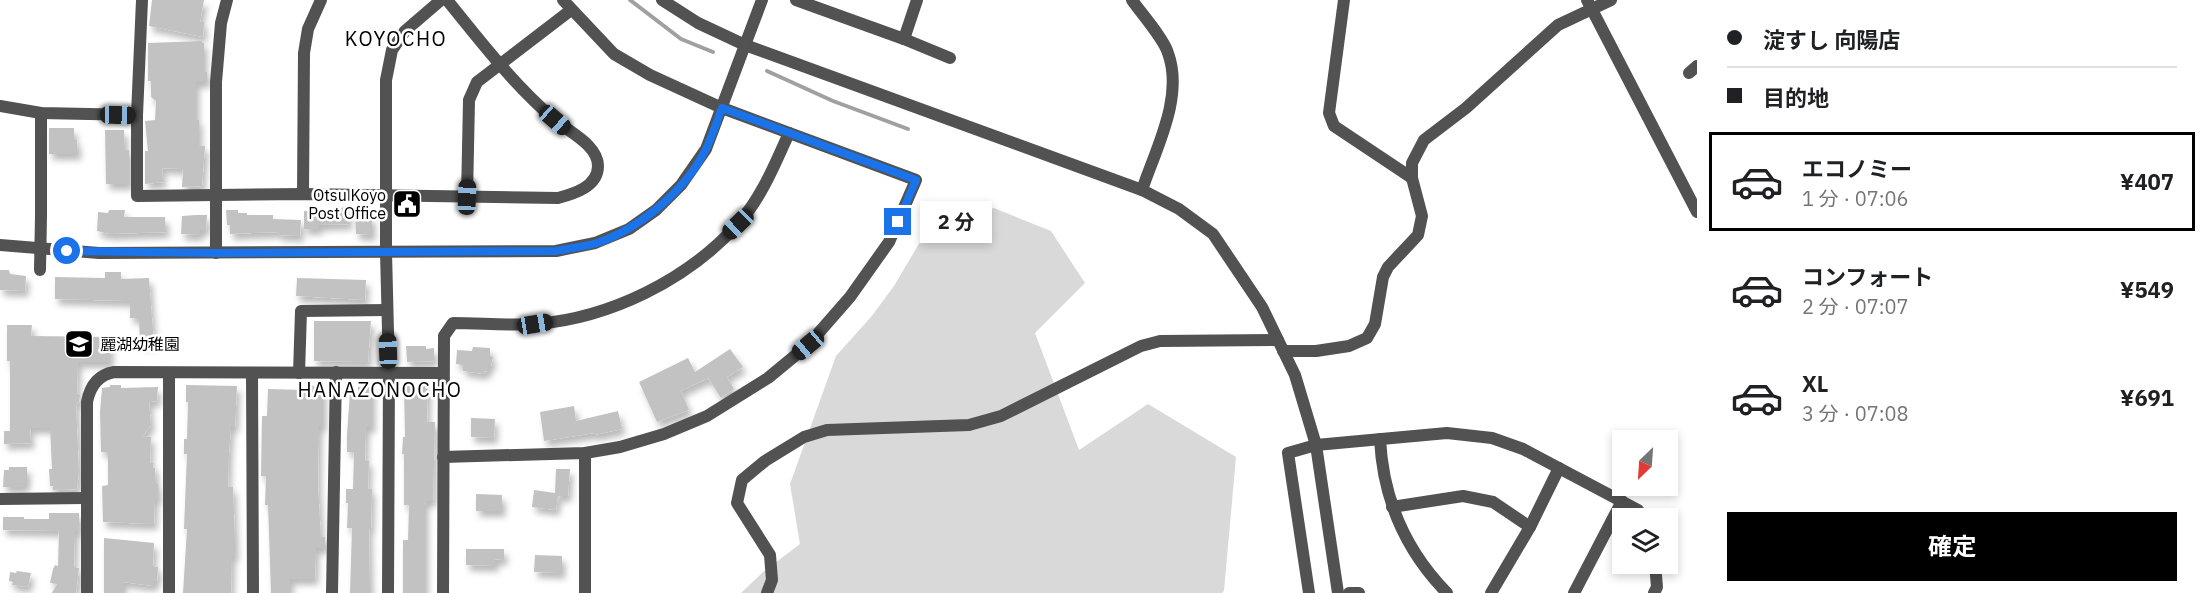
<!DOCTYPE html>
<html lang="ja">
<head>
<meta charset="utf-8">
<style>
	:root { --surface:#fff; --page:#f6f6f6; --text:#202124; --muted:#757577; --line:#e0e0e0; --accent:#000 }
	body { margin:0; font-family:"IBM Plex Sans","Noto Sans JP",sans-serif; background:var(--page); color:var(--text); height:100vh; display:flex; flex-direction:column; font-size:22px; white-space:nowrap }
	* { box-sizing:border-box; margin:0 }
	p { font-size:20px; color:var(--muted) }
	.icon { flex:none; width:33px; height:33px; fill:none; stroke:currentColor; stroke-width:2; stroke-linecap:round; stroke-linejoin:round }
	.map { position:relative; flex:1; overflow:hidden }
	.drawer { display:flex; flex-direction:column; background:var(--surface); width:510px }
	.drawer>* { flex:none }
	.top-card { display:grid; align-content:center; height:132px; padding:0 30px; background:var(--surface) }
	.needle { width:39px; rotate:205deg }
	.buttons { position:absolute; left:1612px; top:430px; display:grid; gap:12px }
	.buttons a { display:grid; place-items:center; width:66px; height:66px; border-radius:0px; background:var(--surface); box-shadow:0 3px 9px #0003; font-size:30px }
	.end { position:absolute; width:27px; height:27px; margin:-14px; border:8px solid #1a73e8; background:#fff; box-shadow:0 0 0 3px #fff }
	.from { border-radius:50% }
	.bubble { position:absolute; height:42px; border-radius:0px; background:var(--surface); box-shadow:0 3px 9px #0003; font-size:20px; font-weight:700; line-height:42px; text-align:center }
	.car { position:absolute; width:18px; height:36px; margin:-18px -9px; border-radius:8px; box-shadow:0 0 4px 2px #0007; background:linear-gradient(#222 24%,#8ab4d8 0 40%,#222 0 76%,#8ab4d8 0 86%,#222 0) }
	.top-card b { display:flex; align-items:center; gap:21px; height:57px; font-size:22px }
	.top-card b+b { border-top:2px solid var(--line) }
	.top-card i { width:15px; height:15px; background:var(--text) }
	ul { padding:0; list-style:none }
	li { display:flex; align-items:center; gap:18px; height:99px; margin:0 12px 9px; padding:0 18px; border:3px solid transparent; border-radius:0px }
	li div { flex:1 }
	li b { display:block; font-size:22px }
	li em { font-style:normal; font-weight:700 }
	li.on { border-color:var(--accent) }
	li>.icon { width:54px; height:54px; stroke-width:1.5 }
	.button { display:flex; gap:12px; margin-top:auto; padding:12px 30px }
	.button a { flex:1; height:69px; border-radius:0px; background:var(--accent); color:#fff; font-size:24px; font-weight:700; line-height:69px; text-align:center }
	main { display:flex; flex:1; min-height:0 }
	.map>svg:first-child { display:block }
	.green { fill:#d9d9d9 }
	.lines { fill:none; stroke-linecap:round; stroke-linejoin:round }
	.stream { stroke:#a0a0a0; stroke-width:4 }
	.building { fill:#c2c2c2; filter:url(#shadow) }
	.minor { stroke:#525252; stroke-width:12 }
	.tertiary { stroke:#525252; stroke-width:12 }
	.minor-bridge { stroke:#525252; stroke-width:12 }
	.route { stroke:#1a73e8; stroke-width:8 }
	.labels { text-anchor:middle; stroke-width:5; stroke-linejoin:round; paint-order:stroke }
	.poi-label { font-size:16px; fill:#000; stroke:#fff; text-anchor:end }
	.quarter-label { font-size:20px; letter-spacing:1.5px; fill:#000; stroke:#fff }
</style>
</head>
<body>
<main>
<div class="map">
<svg width="1697" height="593" viewBox="0 0 1697 593">
	<defs>
		<filter id="shadow"><feDropShadow dx="3.5" dy="6" stdDeviation="3" flood-color="#0004"/></filter>
	</defs>
	<rect width="100%" height="100%" fill="#fff"/>
	<polygon class="green" points="994,208 1051,231 1085,283 1035,333 1079,450 1148,404 1236,457 1224,591 1222,593 741,593 763,572 800,544 790,484 836,356 871,317 894,286 933,220"/>
	<g class="lines">
		<g class="stream">
			<polyline points="630,0 681,39 713,52"/>
			<polyline points="767,71 833,101 908,129"/>
		</g>
	</g>
	<g class="building">
		<polygon points="152,0 204,0 200,22 204,22 203,37 149,26"/>
		<polygon points="202,41 202,43 204,43 204,72 207,72 207,82 196,82 196,120 199,120 199,146 205,146 202,186 182,187 183,169 162,168 163,182 145,184 145,151 148,151 145,121 155,120 156,101 151,97 151,81 148,81 148,43"/>
		<polygon points="49,128 74,128 74,140 77,140 78,154 49,154"/>
		<polygon points="105,130 124,130 125,150 129,150 129,184 106,184"/>
		<polygon points="348,207 349,224 319,225 319,229 304,229 304,211 330,212 330,209"/>
		<polygon points="109,210 125,210 124,217 165,217 166,232 110,234 97,231 98,212 108,213"/>
		<polygon points="226,210 238,210 238,213 247,213 247,215 273,215 273,219 301,220 300,236 280,235 277,232 230,234 230,225 227,225"/>
		<polygon points="196,215 207,215 206,230 200,230 200,235 181,234 182,216"/>
		<polygon points="355,216 372,216 372,235 356,234"/>
		<polygon points="0,270 9,270 10,274 26,276 25,291 0,290"/>
		<polygon points="105,272 121,272 121,279 149,278 154,344 140,344 139,318 130,318 130,301 55,299 55,277 105,278"/>
		<polygon points="297,278 366,280 365,300 296,296"/>
		<polygon points="314,321 371,321 368,362 314,361"/>
		<polygon points="7,325 32,325 31,336 110,337 110,362 78,362 77,393 80,395 79,402 76,404 79,472 77,489 53,490 53,486 50,486 49,469 52,469 50,428 30,428 31,443 4,444 4,431 10,431 10,361 7,361"/>
		<polygon points="406,346 426,346 426,349 434,348 434,361 407,362"/>
		<polygon points="473,347 490,348 490,356 493,357 491,366 488,366 488,372 485,371 484,374 463,371 463,365 456,364 457,350 472,351"/>
		<polygon points="730,349 743,367 727,377 734,389 721,398 708,378 681,391 689,410 657,422 639,382 688,358 695,372"/>
		<polygon points="110,385 121,385 121,388 158,387 157,401 149,402 151,425 143,436 151,437 150,463 153,463 153,468 155,468 156,484 158,484 158,499 155,499 154,524 103,522 102,486 108,485 108,452 101,452 100,412 102,388 110,387"/>
		<polygon points="186,385 237,386 235,427 231,427 229,453 228,487 233,487 235,541 235,556 232,556 231,593 183,593 187,529 184,529 187,454 184,454 184,439 187,439 188,402 186,402"/>
		<polygon points="305,385 323,387 323,426 319,426 318,486 321,537 325,537 325,548 316,548 315,579 290,579 290,593 271,593 268,505 265,505 266,476 261,476 262,416 267,416 268,389 305,390"/>
		<polygon points="404,386 428,386 427,422 435,422 433,501 426,501 425,505 425,593 403,593 403,540 408,540 409,505 404,505 404,454 402,454 403,437 405,437"/>
		<polygon points="358,387 372,387 372,427 366,427 365,461 369,461 368,489 372,489 371,528 369,528 370,593 350,593 352,528 347,528 348,503 346,503 346,489 353,489 354,452 347,452 347,435 350,392 358,392"/>
		<polygon points="574,406 576,421 618,411 622,429 594,435 594,433 544,441 540,412"/>
		<polygon points="471,418 495,419 494,438 471,437"/>
		<polygon points="9,467 27,467 27,483 25,483 25,487 3,487 4,470 9,470"/>
		<polygon points="556,469 570,469 568,496 558,496 556,510 532,507 534,490 555,493"/>
		<polygon points="476,494 502,495 502,511 476,511"/>
		<polygon points="49,513 79,513 79,531 75,531 74,567 79,568 76,593 52,593 57,584 50,583 53,569 55,565 58,566 59,531 3,530 3,517 24,517 24,519 49,519"/>
		<polygon points="104,538 154,543 153,566 158,567 157,581 154,581 154,586 123,582 123,593 104,593"/>
		<polygon points="466,549 504,549 504,560 495,559 495,566 466,565"/>
		<polygon points="535,555 562,556 562,573 534,572"/>
		<polygon points="17,571 31,573 28,587 12,585 13,582 9,581 10,572 16,573"/>
	</g>
	<g class="lines">
		<g class="minor">
			<path d="M 142,0 L 137,115 L 137,196 L 303,194 L 558,198 C 573,194 598,187 598,166 C 598,145 569,132 555,120 C 514,85 481,42 447,0"/>
			<polyline points="796,0 904,39 950,58"/>
			<path d="M 1132,0 C 1141,13 1164,39 1168,53 C 1184,97 1156,148 1142,190"/>
			<polyline points="1344,0 1329,113 1334,126 1412,178"/>
			<polyline points="1587,0 1697,212"/>
			<polyline points="904,39 917,0"/>
			<polyline points="745,45 762,0"/>
			<polyline points="1689,73 1697,66"/>
			<polyline points="0,106 41,113 137,115"/>
			<polyline points="41,113 41,216"/>
			<polyline points="303,194 304,53 308,29 321,0"/>
			<polyline points="467,197 469,100 477,82 571,10"/>
			<polyline points="386,252 386,80 392,50 405,31 441,0"/>
			<polyline points="216,253 216,82 221,23 227,0"/>
			<polyline points="1283,351 1316,351 1349,346 1367,338 1375,324 1383,277 1388,267 1418,235 1422,216 1412,178 1412,163 1424,140 1466,108 1558,25 1611,0"/>
			<polyline points="252,373 253,593"/>
			<polyline points="299,373 301,311 387,310"/>
			<path d="M 1380,439 C 1383,499 1405,550 1447,593"/>
			<polyline points="443,457 585,453 620,447 664,434 707,416 768,378 808,345 850,297 889,242 916,180 722,108 650,75 614,54 563,0"/>
			<polyline points="0,499 86,498"/>
			<polyline points="1392,507 1463,496 1493,502 1530,527"/>
			<path d="M 87,593 L 87,402 C 90,386 98,375 114,372 L 443,373"/>
			<polyline points="169,593 169,373"/>
			<polyline points="332,593 336,372"/>
			<path d="M 443,593 L 444,336 L 453,323 C 480,323 509,326 536,324 C 610,318 687,280 737,225 C 761,199 775,164 789,133"/>
			<polyline points="585,593 585,453"/>
			<polyline points="767,593 772,580 770,555 737,503 742,480 765,461 804,437 827,430 969,425 1001,416 1141,346 1160,341 1278,340"/>
			<polyline points="1309,593 1288,453 1316,445 1447,433 1492,438 1523,449 1638,510 1644,519"/>
			<polyline points="1491,593 1530,527 1559,468"/>
			<polyline points="1574,593 1622,501"/>
			<polyline points="1654,593 1657,587 1655,564"/>
		</g>
		<g class="tertiary">
			<polyline points="662,0 698,23 745,45 1142,190 1179,209 1213,234 1262,307 1295,375 1316,445 1338,593"/>
			<polyline points="0,245 99,253 556,251 595,243 629,229 656,210 681,185 706,149 745,45"/>
			<polyline points="386,252 389,371 388,593"/>
			<polyline points="1349,593 1359,593"/>
		</g>
		<polyline class="minor-bridge" points="40,270 41,216"/>
	</g>
	<g class="lines">
		<path class="route" d="M 67,251 L 216,253 L 556,251 C 569,248 584,247 597,243 C 641,228 687,189 707,147 C 713,134 717,121 722,108 L 916,180 L 898,222"/>
	</g>
	<defs>
		<g id="civic-square" transform="scale(1.5)"><rect x="-9" y="-9" width="18" height="18" rx="4" fill="#000" stroke="#fff"/><path d="M-.6-6.5H3V-4.5H.6V-3L4-1V1h2V6H-6V1h2V-1L-.6-3ZM-1.2 2.5V6h2.4V2.5Z" fill="#fff"/></g>
		<g id="school-square" transform="scale(1.5)"><rect x="-9" y="-9" width="18" height="18" rx="4" fill="#000" stroke="#fff"/><path d="M0-5L7-2L0 1L-7-2ZM-4 1L0 2.5L4 1V4Q0 6-4 4Z" fill="#fff"/></g>
	</defs>
	<g fill-rule="evenodd">
		<use href="#civic-square" x="407" y="204"/>
		<use href="#school-square" x="79" y="344"/>
	</g>
	<g class="labels">
		<g class="poi-label">
			<text x="386" y="201">Otsu Koyo<tspan x="386" dy="18">Post Office</tspan></text>
			<text x="100" y="350" text-anchor="start">麗湖幼稚園</text>
		</g>
		<g class="quarter-label">
			<text x="396" y="46">KOYOCHO</text>
			<text x="380" y="397">HANAZONOCHO</text>
		</g>
	</g>
</svg>
<div class="buttons">
<a><svg class="needle" viewBox="-14 -14 28 28"><path d="M0-13l5 13h-10z" fill="#e53935"/><path d="M0 13l5-13h-10z" fill="#757577"/></svg></a>
<a><svg class="icon" aria-label="layers" viewBox="0 0 24 24"><path d="M12 4l9 5-9 5-9-5zM3 14l9 5 9-5"/></svg></a>
</div>
<i class="end from" style="left:67px;top:251px"></i>
<i class="end" style="left:898px;top:222px"></i>
<div class="bubble" style="left:920px;top:201px;width:72px">2 分</div>
<i class="car" style="left:118px;top:115px;rotate:91deg"></i>
<i class="car" style="left:555px;top:120px;rotate:131deg"></i>
<i class="car" style="left:467px;top:197px;rotate:2deg"></i>
<i class="car" style="left:738px;top:224px;rotate:226deg"></i>
<i class="car" style="left:535px;top:324px;rotate:81deg"></i>
<i class="car" style="left:808px;top:345px;rotate:230deg"></i>
<i class="car" style="left:388px;top:351px;rotate:358deg"></i>
</div>
<section class="drawer">
<div class="top-card">
<b><i class="from"></i>淀すし 向陽店</b>
<b><i></i>目的地</b>
</div>
<ul>
<li class="on"><svg class="icon" aria-label="car" viewBox="0 0 24 24"><path d="M5 17H2v-5l4-1 3-4h7l3 4 3 1v5h-3M9 17h6M6 11h13"/><circle cx="7" cy="17" r="2"/><circle cx="17" cy="17" r="2"/></svg><div><b>エコノミー</b><p>1 分 · 07:06</p></div><em>¥407</em></li>
<li><svg class="icon" aria-label="car" viewBox="0 0 24 24"><path d="M5 17H2v-5l4-1 3-4h7l3 4 3 1v5h-3M9 17h6M6 11h13"/><circle cx="7" cy="17" r="2"/><circle cx="17" cy="17" r="2"/></svg><div><b>コンフォート</b><p>2 分 · 07:07</p></div><em>¥549</em></li>
<li><svg class="icon" aria-label="car" viewBox="0 0 24 24"><path d="M5 17H2v-5l4-1 3-4h7l3 4 3 1v5h-3M9 17h6M6 11h13"/><circle cx="7" cy="17" r="2"/><circle cx="17" cy="17" r="2"/></svg><div><b>XL</b><p>3 分 · 07:08</p></div><em>¥691</em></li>
</ul>
<div class="button"><a>確定</a></div>
</section>
</main>
</body>
</html>
